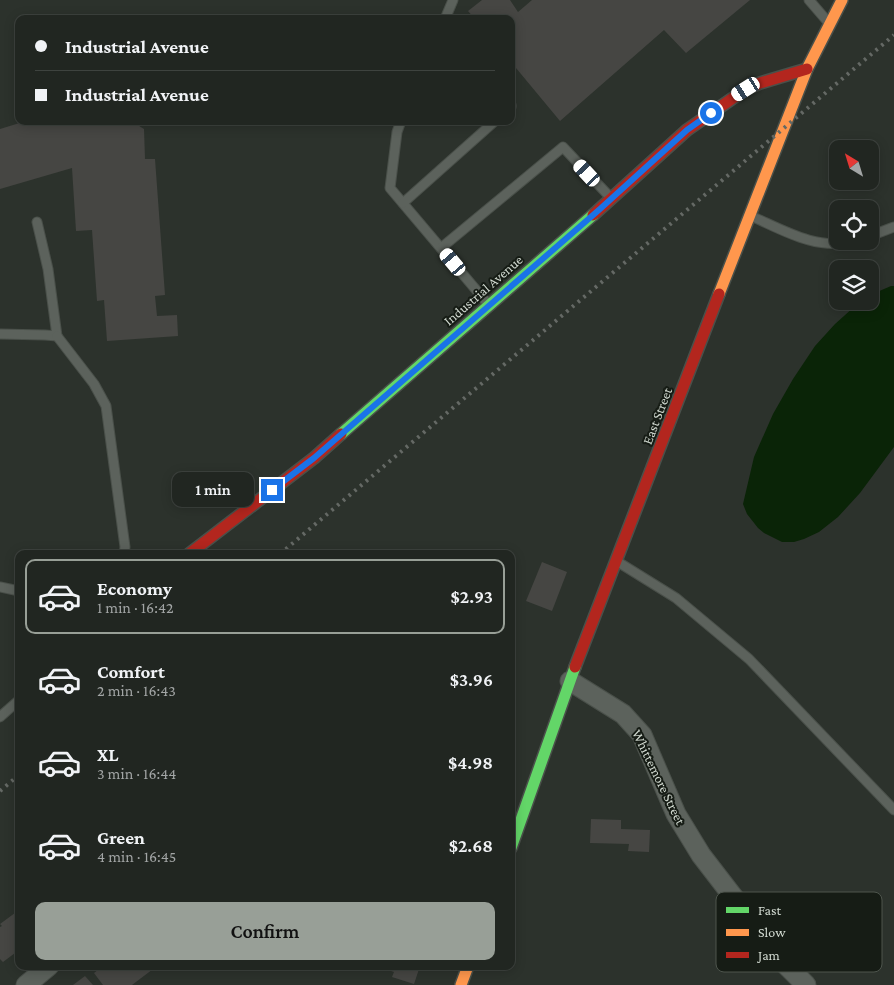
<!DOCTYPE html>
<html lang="en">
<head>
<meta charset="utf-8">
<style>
	:root { --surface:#212621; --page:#2d322e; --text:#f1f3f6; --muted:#a2a5a5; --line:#3e433f; --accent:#989f97 }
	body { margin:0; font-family:"Crimson Pro",serif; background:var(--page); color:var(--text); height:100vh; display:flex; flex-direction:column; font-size:19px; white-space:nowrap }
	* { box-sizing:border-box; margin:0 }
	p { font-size:16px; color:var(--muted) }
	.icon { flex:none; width:28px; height:28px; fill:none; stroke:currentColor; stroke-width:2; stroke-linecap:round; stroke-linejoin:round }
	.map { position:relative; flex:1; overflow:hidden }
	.side { position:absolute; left:15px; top:550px; width:500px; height:420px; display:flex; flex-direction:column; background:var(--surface); border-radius:10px; box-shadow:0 2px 12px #0003,0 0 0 1px var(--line) }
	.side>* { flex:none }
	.guide { position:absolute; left:15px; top:15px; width:500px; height:110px; border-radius:10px; box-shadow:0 2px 12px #0003,0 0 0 1px var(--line); display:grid; align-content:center; height:110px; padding:0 20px; background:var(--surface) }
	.needle { width:32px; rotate:322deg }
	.tools { position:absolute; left:829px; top:140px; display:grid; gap:10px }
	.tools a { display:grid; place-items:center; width:50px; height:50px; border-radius:10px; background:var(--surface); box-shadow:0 2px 12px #0003,0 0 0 1px var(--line); font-size:25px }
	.end { position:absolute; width:22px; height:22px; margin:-11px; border:6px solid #1a73e8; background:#fff; box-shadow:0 0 0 2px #fff }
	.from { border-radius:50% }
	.bubble { position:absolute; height:35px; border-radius:10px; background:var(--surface); box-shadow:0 2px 12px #0003,0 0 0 1px var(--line); font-size:16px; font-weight:600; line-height:35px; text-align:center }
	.car { position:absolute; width:15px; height:30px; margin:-15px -8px; border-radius:6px; box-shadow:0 0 4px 1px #0007; background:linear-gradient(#fff 24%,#345 0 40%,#fff 0 76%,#345 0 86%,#fff 0) }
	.guide b { display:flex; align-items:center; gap:18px; height:48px; font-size:19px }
	.guide b+b { border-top:1px solid var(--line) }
	.guide i { width:12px; height:12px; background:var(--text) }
	ul { padding:9px 0 0; list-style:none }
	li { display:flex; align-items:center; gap:15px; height:75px; margin:0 10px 8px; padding:0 10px; border:2px solid transparent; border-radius:10px }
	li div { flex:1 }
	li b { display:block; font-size:19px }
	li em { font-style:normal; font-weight:600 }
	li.on { border-color:var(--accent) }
	li>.icon { width:45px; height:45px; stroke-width:1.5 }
	.action { display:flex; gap:10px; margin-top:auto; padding:10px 20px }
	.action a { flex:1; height:58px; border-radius:10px; background:var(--accent); color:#111; font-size:20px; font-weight:600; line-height:58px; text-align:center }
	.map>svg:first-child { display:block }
	.water { fill:#0a2407 }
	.building { fill:#464643 }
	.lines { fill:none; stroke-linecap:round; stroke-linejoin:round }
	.lane-casing { stroke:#4a504a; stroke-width:11 }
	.street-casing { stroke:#4a504a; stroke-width:21 }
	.fast-casing { stroke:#4a504a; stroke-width:14 }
	.slow-casing { stroke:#4a504a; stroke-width:14 }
	.jam-casing { stroke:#4a504a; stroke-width:14 }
	.lane { stroke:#5c625c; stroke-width:9 }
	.street { stroke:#5c625c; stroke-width:19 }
	.fast { stroke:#63d668; stroke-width:11 }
	.slow { stroke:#ff974d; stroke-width:11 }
	.jam { stroke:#b3261e; stroke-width:11 }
	.rail { stroke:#656965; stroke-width:4; stroke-dasharray:2.5 5; stroke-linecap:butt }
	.route { stroke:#1a73e8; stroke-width:6 }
	.labels { text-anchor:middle; stroke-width:4; stroke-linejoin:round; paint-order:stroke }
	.street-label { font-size:14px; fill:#d2dad1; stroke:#161c15 }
	.key { fill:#161c15; stroke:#4e554d; stroke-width:1 }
	.key-label { font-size:14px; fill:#d2dad1 }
</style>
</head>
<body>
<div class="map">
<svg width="894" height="985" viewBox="0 0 894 985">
	<rect width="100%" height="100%" fill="#2c322c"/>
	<polygon class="water" points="891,286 894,286 894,447 860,493 838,517 819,532 804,539 794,542 782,542 764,533 758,528 747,514 743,504 754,457 773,414 793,379 815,346 835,324 854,307 862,301 870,301 870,295"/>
	<g class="building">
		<polygon points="482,0 510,0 518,12 532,0 750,0 686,53 664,30 560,121 511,62 511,19 475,19 468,11"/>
		<polygon points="26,121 131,121 144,129 145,159 155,159 165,295 155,296 157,316 177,315 178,336 107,341 104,300 97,301 92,230 76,231 72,168 0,189 0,129"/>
		<polygon points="542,562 567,572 552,611 526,601"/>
		<polygon points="591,819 621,820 621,829 650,830 649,852 628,851 629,844 590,843"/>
		<polygon points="19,910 19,950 3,962 0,959 0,927 2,926 0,924"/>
		<polygon points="103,966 157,966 132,985 103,985 94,973"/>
		<polygon points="377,966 420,966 414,984 392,977 394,972"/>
		<polygon points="85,976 93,985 73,985"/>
	</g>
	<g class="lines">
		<g class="lane-casing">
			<g id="lane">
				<polyline points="809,0 828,22"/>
				<polyline points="445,19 453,0"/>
				<polyline points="511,105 511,107"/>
				<polyline points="401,121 397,132 390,188 488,304"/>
				<polyline points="403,203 495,121"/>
				<path d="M 751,216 C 783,230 817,251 853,241"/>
				<polyline points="870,236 894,227"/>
				<polyline points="441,248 563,147 610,197"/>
				<polyline points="0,334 45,335 57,336 48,269 37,222"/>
				<polyline points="57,336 94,384 106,406 125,547 124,554"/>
				<polyline points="618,562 676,598 749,659 894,810"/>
				<polyline points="0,587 19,591"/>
				<polyline points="0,717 19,700"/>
			</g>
		</g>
		<g class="street-casing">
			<g id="street">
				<polyline points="570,681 623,714 642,735 676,814 701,855 785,964 806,985"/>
				<polyline points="26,985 49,966"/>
			</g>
		</g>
		<g class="fast-casing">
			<g id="fast">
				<polyline points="341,434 593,215"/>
				<polyline points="511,848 575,667"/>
			</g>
		</g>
		<g class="slow-casing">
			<g id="slow">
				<polyline points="719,294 807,69 842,0"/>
				<polyline points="461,985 468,966"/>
			</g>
		</g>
		<g class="jam-casing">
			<g id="jam">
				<polyline points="593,215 687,130 746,89 760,83 807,69"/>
				<polyline points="189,554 314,458 341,434"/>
				<polyline points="575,667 719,294"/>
			</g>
		</g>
		<use href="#lane" class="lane"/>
		<use href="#street" class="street"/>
		<use href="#fast" class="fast"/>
		<use href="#slow" class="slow"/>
		<use href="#jam" class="jam"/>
		<g class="rail">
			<polyline points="280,554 894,35"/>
			<polyline points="0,791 19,775"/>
		</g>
	</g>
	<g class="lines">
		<polyline class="route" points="272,490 314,458 600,209 687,130 711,113"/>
	</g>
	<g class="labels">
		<g class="street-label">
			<text transform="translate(483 290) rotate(-41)" y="5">Industrial Avenue</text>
			<text transform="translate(657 416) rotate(-69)" y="5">East Street</text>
			<text transform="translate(659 777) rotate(64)" y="5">Whittemore Street</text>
		</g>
	</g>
	<rect x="716" y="892" width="166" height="80" rx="8" class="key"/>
	<rect x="726" y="907" width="23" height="6" fill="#63d668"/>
	<rect x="726" y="929" width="23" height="7" fill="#ff974d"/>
	<rect x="726" y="952" width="23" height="6" fill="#b3261e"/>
	<g class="key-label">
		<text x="758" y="915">Fast</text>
		<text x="758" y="937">Slow</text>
		<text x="758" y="960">Jam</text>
	</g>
</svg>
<div class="tools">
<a><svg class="needle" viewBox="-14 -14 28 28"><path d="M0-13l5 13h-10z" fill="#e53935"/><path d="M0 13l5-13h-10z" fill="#a2a5a5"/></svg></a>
<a><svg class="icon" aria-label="locate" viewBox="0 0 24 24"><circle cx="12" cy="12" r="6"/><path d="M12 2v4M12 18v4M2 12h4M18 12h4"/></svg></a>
<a><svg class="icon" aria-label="layers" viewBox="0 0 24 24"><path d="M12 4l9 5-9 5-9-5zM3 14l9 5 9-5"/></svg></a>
</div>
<i class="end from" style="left:711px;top:113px"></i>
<i class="end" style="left:272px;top:490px"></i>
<div class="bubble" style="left:172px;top:472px;width:82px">1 min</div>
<i class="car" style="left:746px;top:89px;rotate:238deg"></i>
<i class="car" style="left:587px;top:173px;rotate:317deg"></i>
<i class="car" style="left:453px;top:262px;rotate:320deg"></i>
<div class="guide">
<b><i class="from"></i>Industrial Avenue</b>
<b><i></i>Industrial Avenue</b>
</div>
<section class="side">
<ul>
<li class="on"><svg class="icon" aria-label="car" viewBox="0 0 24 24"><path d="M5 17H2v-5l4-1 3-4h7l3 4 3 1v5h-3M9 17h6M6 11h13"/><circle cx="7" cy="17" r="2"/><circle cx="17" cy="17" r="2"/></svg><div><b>Economy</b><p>1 min · 16:42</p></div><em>$2.93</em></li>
<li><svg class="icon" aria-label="car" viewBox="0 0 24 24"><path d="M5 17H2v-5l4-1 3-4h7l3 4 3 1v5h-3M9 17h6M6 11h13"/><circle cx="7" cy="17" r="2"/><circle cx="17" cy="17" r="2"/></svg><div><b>Comfort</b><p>2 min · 16:43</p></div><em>$3.96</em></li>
<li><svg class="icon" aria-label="car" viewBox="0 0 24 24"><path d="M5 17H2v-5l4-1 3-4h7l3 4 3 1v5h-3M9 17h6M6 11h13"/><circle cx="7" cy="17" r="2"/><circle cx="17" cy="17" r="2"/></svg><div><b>XL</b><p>3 min · 16:44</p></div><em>$4.98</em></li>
<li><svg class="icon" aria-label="car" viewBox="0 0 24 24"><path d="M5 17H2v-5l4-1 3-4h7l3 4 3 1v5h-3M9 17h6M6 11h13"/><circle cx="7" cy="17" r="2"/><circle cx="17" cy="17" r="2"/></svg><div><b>Green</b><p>4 min · 16:45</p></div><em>$2.68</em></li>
</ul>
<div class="action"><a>Confirm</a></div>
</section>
</div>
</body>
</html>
